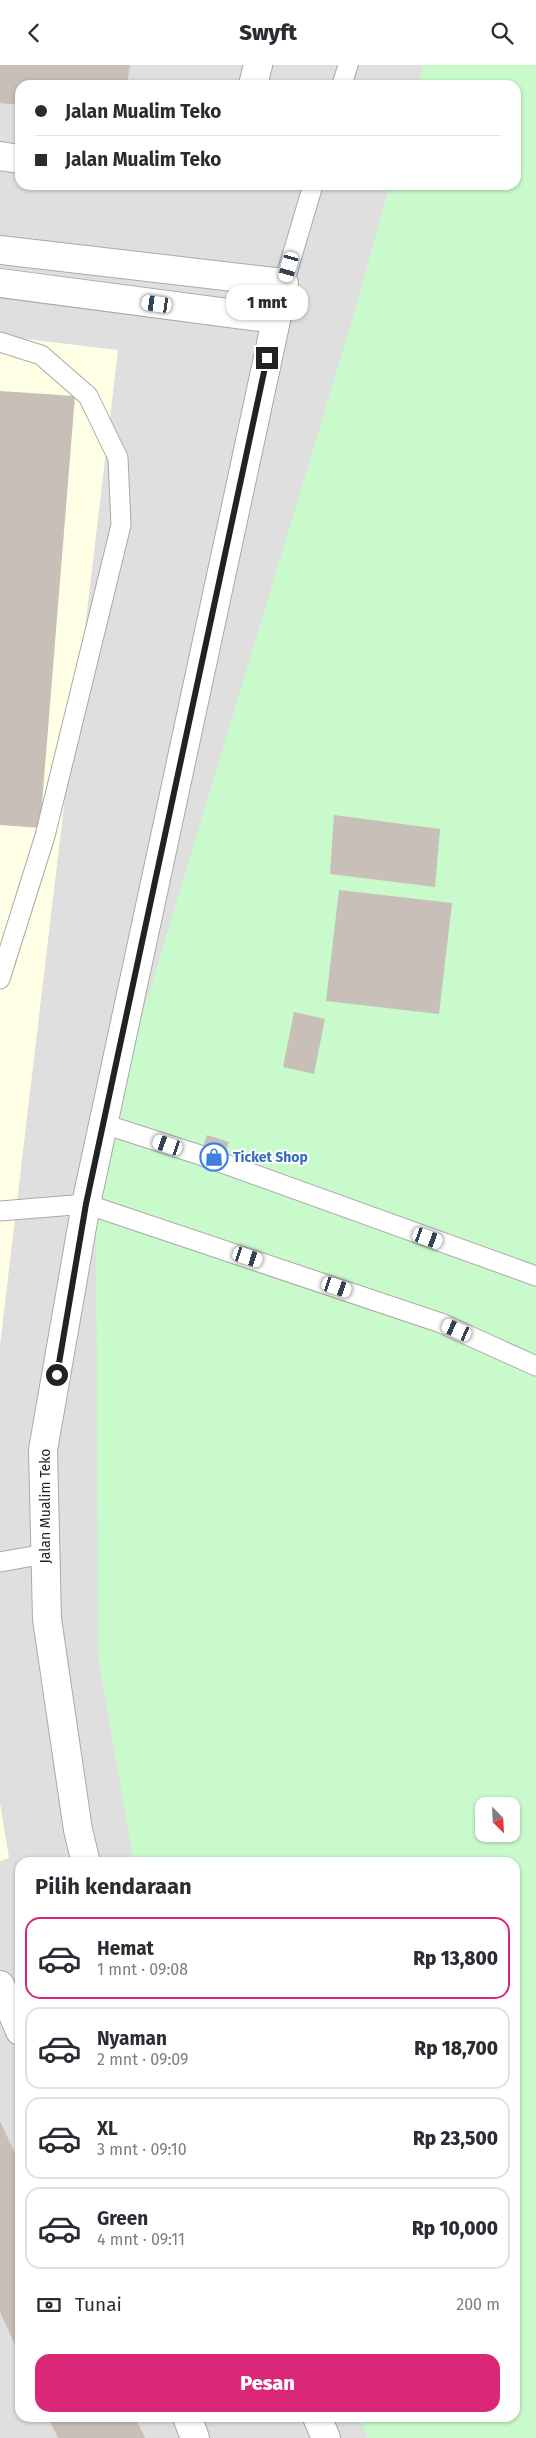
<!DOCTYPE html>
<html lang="id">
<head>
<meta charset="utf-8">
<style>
	:root { --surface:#fff; --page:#f7f7f7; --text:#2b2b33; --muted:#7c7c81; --line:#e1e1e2; --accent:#db2777 }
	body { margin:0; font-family:"Fira Sans",sans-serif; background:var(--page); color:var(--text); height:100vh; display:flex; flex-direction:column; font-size:19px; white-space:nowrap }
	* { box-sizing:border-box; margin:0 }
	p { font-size:16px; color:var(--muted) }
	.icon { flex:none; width:28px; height:28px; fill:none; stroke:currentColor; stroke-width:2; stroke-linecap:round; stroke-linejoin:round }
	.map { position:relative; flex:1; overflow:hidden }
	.details { position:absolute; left:15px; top:1792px; width:505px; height:565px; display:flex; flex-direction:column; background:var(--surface); border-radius:15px; box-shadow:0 1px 4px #0004 }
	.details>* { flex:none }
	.hud { position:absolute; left:15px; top:15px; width:506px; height:110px; border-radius:15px; box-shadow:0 1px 4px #0004; display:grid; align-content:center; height:110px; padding:0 20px; background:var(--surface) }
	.needle { width:32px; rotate:156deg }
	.controls { position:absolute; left:475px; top:1732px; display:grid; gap:10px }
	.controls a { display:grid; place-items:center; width:45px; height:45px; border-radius:10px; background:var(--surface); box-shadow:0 1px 4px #0004; font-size:25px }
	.end { position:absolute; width:22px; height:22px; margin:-11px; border:6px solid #222; background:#fff; box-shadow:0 0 0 2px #fff }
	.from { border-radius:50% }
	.bubble { position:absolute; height:35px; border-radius:15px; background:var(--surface); box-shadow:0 1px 4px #0004; font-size:16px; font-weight:800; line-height:35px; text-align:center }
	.car { position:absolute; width:15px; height:30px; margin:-15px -8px; border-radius:6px; box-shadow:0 0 4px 1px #0007; background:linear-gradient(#fff 24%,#345 0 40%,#fff 0 76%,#345 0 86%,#fff 0) }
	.hud b { display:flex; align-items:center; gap:18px; height:48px; font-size:19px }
	.hud b+b { border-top:1px solid var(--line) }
	.hud i { width:12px; height:12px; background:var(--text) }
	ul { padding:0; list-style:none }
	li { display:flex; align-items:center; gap:15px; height:82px; margin:0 10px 8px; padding:0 10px; border:2px solid var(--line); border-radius:15px }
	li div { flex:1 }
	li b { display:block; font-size:19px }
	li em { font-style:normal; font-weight:800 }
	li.active { border-color:var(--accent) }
	li>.icon { width:45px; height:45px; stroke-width:1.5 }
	h2 { padding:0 20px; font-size:22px; line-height:60px }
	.pay { display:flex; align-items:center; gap:12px; height:55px; padding:0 20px; font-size:19px }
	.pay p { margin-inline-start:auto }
	.primary-button { display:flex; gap:10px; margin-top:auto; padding:10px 20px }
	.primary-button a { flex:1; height:58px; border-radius:15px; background:var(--accent); color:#fff; font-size:20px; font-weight:800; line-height:58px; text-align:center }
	header { display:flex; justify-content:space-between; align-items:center; height:65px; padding:0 20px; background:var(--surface); font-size:22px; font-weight:800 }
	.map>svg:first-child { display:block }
	.residential { fill:#e0dfdf }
	.education { fill:#ffffe5 }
	.park { fill:#c8facc; fill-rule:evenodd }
	.building { fill:#c7bfb8 }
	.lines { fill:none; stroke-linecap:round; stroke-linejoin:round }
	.lane-casing { stroke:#a9a9a9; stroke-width:21 }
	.street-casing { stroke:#a9a9a9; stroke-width:30 }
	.lane { stroke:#fff; stroke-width:19 }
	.street { stroke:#fff; stroke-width:28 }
	.route { stroke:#222; stroke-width:6 }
	.labels { text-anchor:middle; stroke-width:4; stroke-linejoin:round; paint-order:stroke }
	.shop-label { font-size:14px; font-weight:bold; fill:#366cbe; stroke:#fff; text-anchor:start }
	.street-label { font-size:14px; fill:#222; stroke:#fff }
</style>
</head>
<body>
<header><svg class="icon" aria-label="back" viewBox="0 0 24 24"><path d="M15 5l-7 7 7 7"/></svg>Swyft<svg class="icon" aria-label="search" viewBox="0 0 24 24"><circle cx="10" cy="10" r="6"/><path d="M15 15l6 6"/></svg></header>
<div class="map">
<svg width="536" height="2373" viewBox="0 0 536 2373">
	<rect width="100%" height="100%" fill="#f2efe9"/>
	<polygon class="residential" points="0,0 423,0 418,20 20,20 20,120 390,120 357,239 98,1590 134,1797 20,1798 20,2352 359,2353 368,2373 0,2373"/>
	<g class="education">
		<polygon points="0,271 118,285 0,1280"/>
		<polygon points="0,1738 9,1793 0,1796"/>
	</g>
	<path class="park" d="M 423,0 L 536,0 L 536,2373 L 368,2373 L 359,2353 L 515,2352 L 515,1798 L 134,1797 L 98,1590 L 96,1104 L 357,239 L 390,120 L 516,120 L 516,20 L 418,20 ZM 484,1741 L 511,1741 L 511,1769 L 484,1769 Z"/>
	<g class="building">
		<polygon points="0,0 130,0 127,20 20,20 20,40 0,38"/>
		<polygon points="0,326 75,331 40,763 0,760"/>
		<polygon points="334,750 440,764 435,822 330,809"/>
		<polygon points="339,825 452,838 439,949 326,936"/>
		<polygon points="294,947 325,954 314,1009 283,1002"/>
		<polygon points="207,1070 229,1077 223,1096 201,1089"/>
		<polygon points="0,2056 20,2099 20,2291 0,2247"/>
		<polygon points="48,2352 135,2352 145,2373 58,2373"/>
	</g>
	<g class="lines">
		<g class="lane-casing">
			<g id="lane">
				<polyline points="342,20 348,0"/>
				<polyline points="284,218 313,120"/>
				<polyline points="0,277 41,290 88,331 118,393 121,460 45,771 0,914"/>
				<polyline points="104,1059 200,1090 536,1211"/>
				<polyline points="0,1146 86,1139 441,1258 536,1301"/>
				<polyline points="0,1497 45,1489"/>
			</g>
		</g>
		<g class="street-casing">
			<g id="street">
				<polyline points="253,20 258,0"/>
				<polyline points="0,91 20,94"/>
				<polyline points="0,185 284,218 86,1139 43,1385 47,1554 78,1765 86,1798"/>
				<polyline points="0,218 275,254"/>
				<polyline points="0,1920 20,1966"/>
				<polyline points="187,2352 195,2373"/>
				<polyline points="317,2352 326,2373"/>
			</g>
		</g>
		<use href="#lane" class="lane"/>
		<use href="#street" class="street"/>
	</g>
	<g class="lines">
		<polyline class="route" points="57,1310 86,1139 267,293"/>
	</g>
	<defs>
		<g id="shop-ring" transform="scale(1.4375)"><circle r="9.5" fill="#fff" stroke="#3f7fe0" stroke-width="1.5"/><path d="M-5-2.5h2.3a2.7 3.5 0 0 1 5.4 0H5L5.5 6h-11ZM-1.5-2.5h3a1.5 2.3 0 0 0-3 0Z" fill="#3f7fe0"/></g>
	</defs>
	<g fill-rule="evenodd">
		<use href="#shop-ring" x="214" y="1092"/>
	</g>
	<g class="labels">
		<g class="shop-label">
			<text x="233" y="1097">Ticket Shop</text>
		</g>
		<g class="street-label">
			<text transform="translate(45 1441) rotate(-90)" y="5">Jalan Mualim Teko</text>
		</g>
	</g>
</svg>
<div class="controls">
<a><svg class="needle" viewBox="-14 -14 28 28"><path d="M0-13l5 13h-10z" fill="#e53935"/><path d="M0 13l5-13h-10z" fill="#7c7c81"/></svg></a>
</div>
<i class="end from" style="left:57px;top:1310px"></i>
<i class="end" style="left:267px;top:293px"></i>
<div class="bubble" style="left:226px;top:220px;width:82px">1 mnt</div>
<i class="car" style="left:289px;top:202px;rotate:196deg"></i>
<i class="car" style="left:157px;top:239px;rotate:278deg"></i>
<i class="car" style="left:168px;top:1080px;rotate:289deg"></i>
<i class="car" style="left:428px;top:1173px;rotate:110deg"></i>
<i class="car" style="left:248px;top:1192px;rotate:108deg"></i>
<i class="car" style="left:337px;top:1222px;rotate:109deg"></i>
<i class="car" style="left:457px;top:1265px;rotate:294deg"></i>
<div class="hud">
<b><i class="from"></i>Jalan Mualim Teko</b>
<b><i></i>Jalan Mualim Teko</b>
</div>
<section class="details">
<h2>Pilih kendaraan</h2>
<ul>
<li class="active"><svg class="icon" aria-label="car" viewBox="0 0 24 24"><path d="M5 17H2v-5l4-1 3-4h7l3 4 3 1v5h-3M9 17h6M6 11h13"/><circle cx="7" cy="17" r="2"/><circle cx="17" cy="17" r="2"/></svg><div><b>Hemat</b><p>1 mnt · 09:08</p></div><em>Rp 13,800</em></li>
<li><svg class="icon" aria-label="car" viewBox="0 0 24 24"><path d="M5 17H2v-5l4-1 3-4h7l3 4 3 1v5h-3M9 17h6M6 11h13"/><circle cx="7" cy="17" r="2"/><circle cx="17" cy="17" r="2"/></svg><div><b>Nyaman</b><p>2 mnt · 09:09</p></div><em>Rp 18,700</em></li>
<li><svg class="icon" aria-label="car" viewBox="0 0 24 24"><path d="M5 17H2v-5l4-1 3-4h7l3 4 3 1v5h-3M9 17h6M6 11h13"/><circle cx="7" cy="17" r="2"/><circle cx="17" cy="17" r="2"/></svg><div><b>XL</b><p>3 mnt · 09:10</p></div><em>Rp 23,500</em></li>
<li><svg class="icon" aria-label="car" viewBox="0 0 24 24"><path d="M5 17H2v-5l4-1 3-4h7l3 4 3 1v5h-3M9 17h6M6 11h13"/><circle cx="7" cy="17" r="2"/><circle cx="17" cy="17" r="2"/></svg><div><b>Green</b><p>4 mnt · 09:11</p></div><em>Rp 10,000</em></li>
</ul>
<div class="pay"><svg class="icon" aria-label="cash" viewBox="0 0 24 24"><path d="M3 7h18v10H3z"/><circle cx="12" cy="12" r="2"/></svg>Tunai<p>200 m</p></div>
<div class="primary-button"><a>Pesan</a></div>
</section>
</div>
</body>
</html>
